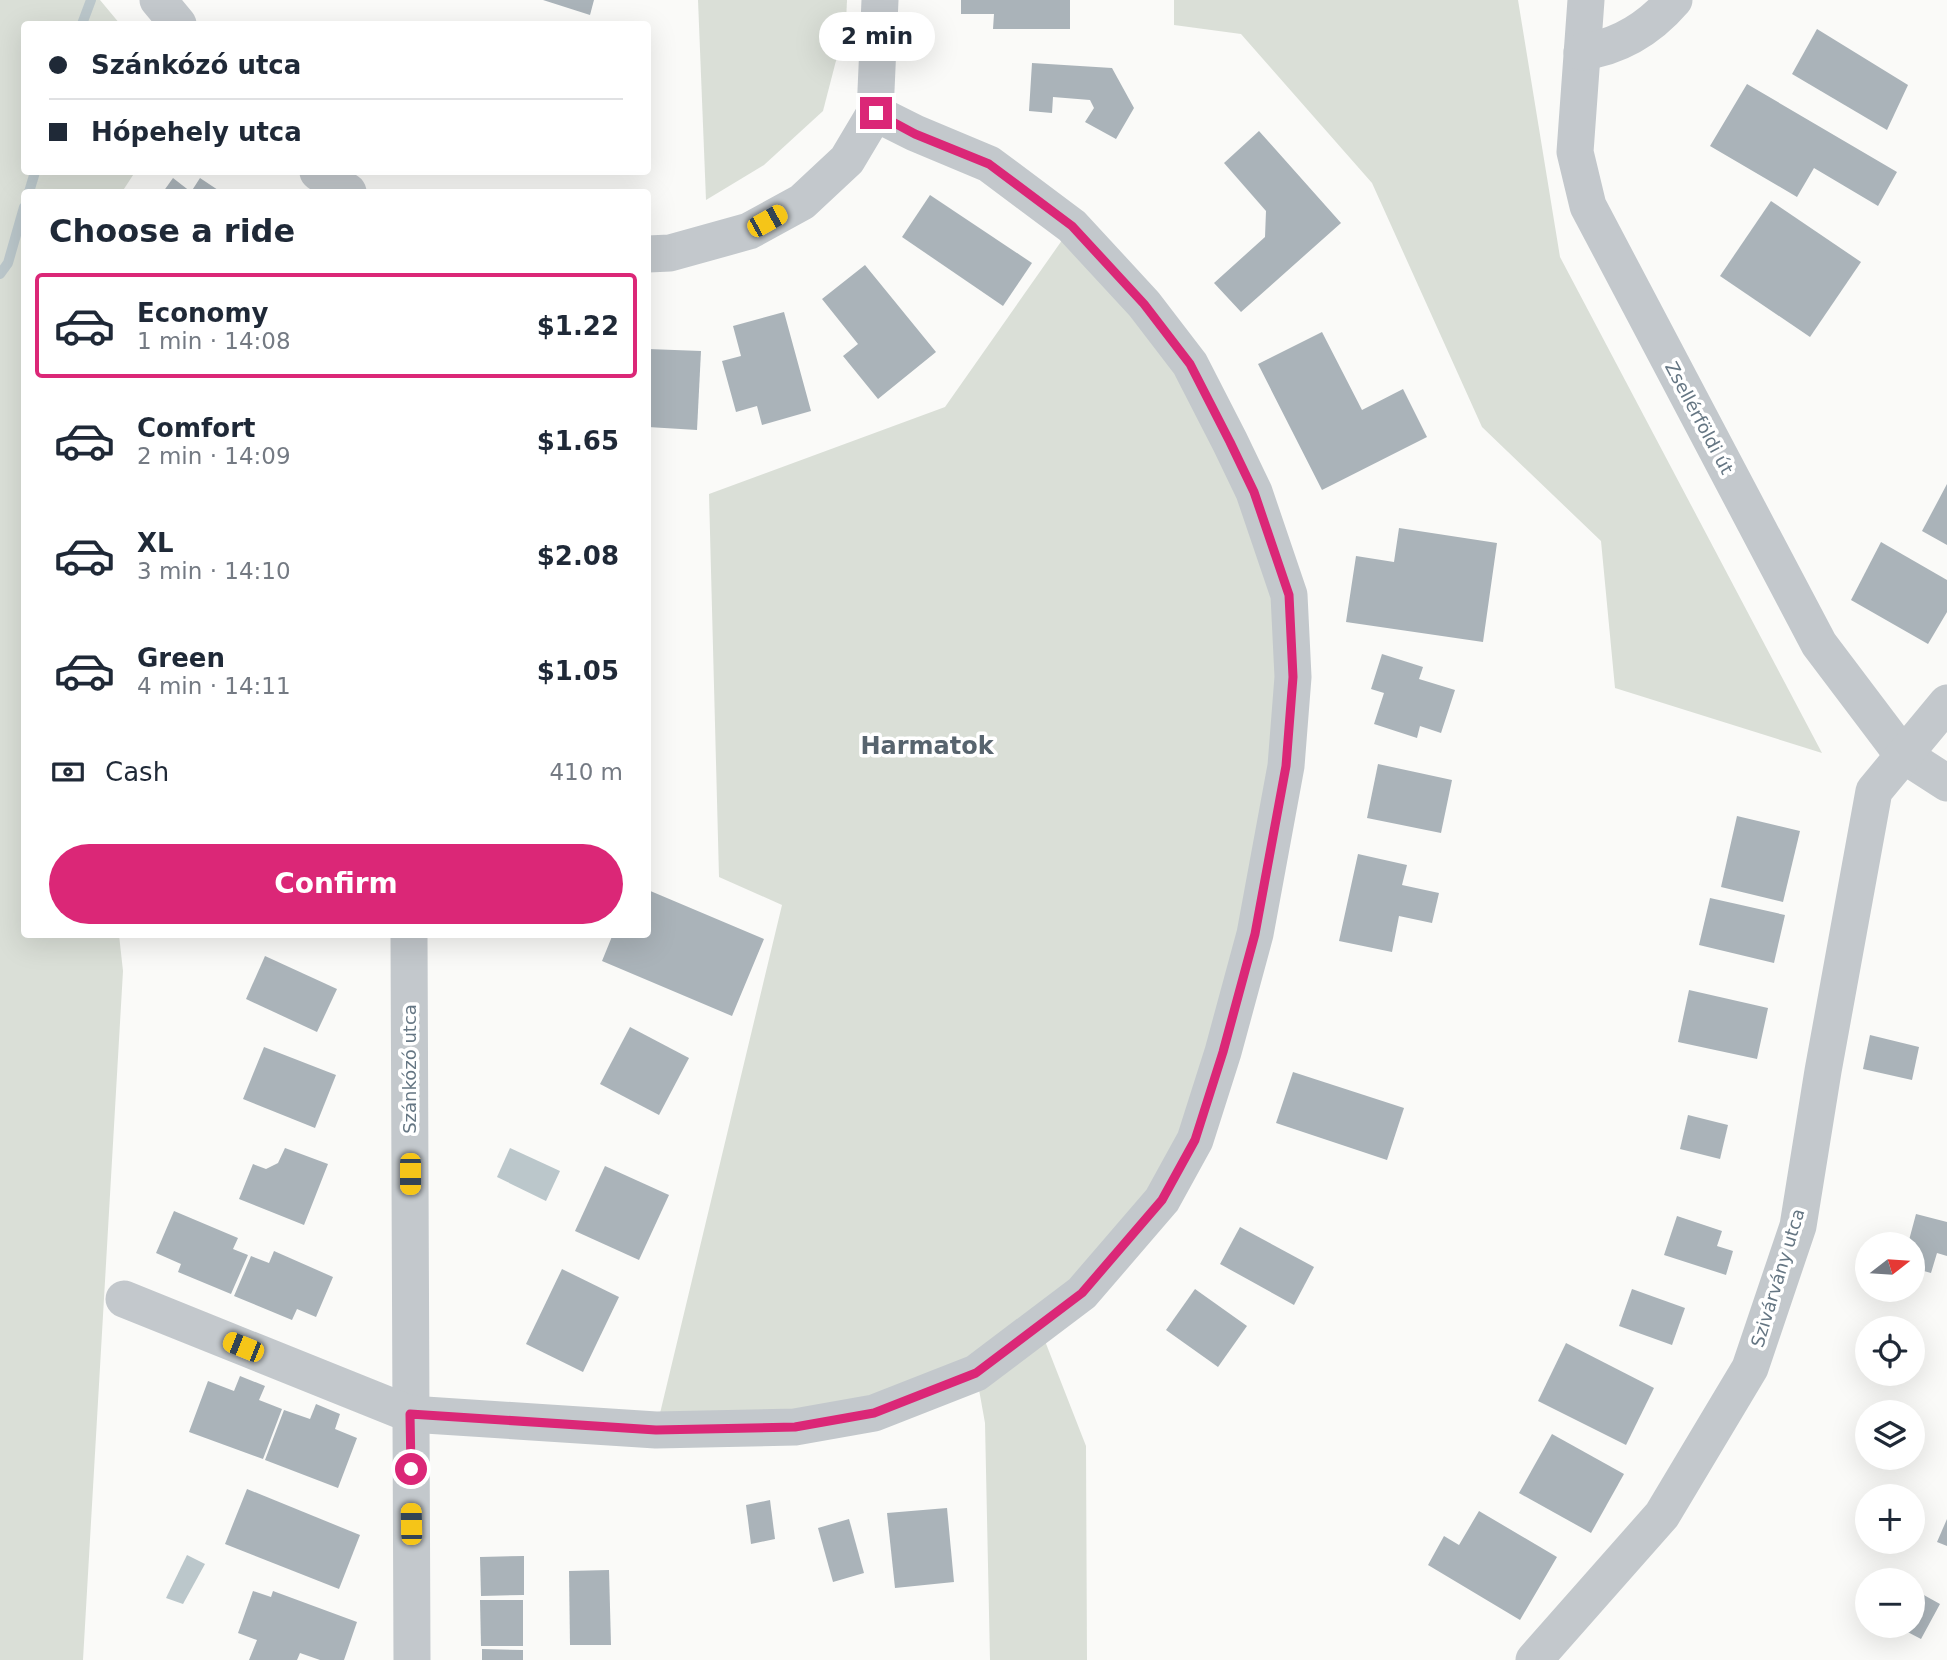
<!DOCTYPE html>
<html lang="en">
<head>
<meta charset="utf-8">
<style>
	:root { --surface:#fff; --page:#f6f6f7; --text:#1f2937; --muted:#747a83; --line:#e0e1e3; --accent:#db2777 }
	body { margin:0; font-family:"DejaVu Sans",sans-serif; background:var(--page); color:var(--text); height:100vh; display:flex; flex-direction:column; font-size:26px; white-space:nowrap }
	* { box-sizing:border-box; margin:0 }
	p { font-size:23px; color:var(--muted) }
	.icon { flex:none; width:38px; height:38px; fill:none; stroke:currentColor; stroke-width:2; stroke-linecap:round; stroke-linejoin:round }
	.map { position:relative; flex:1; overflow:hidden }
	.details { position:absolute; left:21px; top:189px; width:630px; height:749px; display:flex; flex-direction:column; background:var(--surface); border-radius:7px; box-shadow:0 7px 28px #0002 }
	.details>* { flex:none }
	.banner { position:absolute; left:21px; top:21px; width:630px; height:154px; border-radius:7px; box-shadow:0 7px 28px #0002; display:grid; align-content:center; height:154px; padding:0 28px; background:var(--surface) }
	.needle { width:46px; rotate:73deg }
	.buttons { position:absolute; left:1855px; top:1232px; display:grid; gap:14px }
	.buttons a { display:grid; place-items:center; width:70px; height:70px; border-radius:50%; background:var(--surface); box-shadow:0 7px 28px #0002; font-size:35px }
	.end { position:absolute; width:32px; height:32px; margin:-16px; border:9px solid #db2777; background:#fff; box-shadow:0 0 0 4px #fff }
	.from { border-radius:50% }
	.bubble { position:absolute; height:49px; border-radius:24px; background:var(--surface); box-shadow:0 7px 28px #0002; font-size:23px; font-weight:700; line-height:49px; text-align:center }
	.car { position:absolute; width:21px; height:42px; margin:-21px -10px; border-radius:9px; box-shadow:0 0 5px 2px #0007; background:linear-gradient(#f5c518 24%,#345 0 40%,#f5c518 0 76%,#345 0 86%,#f5c518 0) }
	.banner b { display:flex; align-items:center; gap:24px; height:66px; font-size:26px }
	.banner b+b { border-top:2px solid var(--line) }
	.banner i { width:18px; height:18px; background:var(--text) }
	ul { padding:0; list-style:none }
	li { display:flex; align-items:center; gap:21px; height:105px; margin:0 14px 10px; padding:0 14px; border:4px solid transparent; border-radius:7px }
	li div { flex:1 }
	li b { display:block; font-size:26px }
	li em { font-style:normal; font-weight:700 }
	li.current { border-color:var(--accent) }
	li>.icon { width:63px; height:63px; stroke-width:1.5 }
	h2 { padding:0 28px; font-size:32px; line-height:84px }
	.pay { display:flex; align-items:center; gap:18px; height:77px; padding:0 28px; font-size:26px }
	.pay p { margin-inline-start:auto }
	.cta { display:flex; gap:14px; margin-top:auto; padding:14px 28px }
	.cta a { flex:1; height:80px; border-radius:42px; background:var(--accent); color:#fff; font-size:28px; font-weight:700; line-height:80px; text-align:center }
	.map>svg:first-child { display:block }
	.green { fill:#dadfd7 }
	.water { fill:#bbc7cb }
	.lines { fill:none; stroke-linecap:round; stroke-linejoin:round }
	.stream { stroke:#bbc7cb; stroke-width:10 }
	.building { fill:#aab3b9 }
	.street { stroke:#c3c8cc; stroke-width:37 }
	.route { stroke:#db2777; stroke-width:9 }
	.labels { text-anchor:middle; stroke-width:7; stroke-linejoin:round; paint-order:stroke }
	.street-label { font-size:18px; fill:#657683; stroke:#fff }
	.district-label { font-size:24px; font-weight:bold; fill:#57646e; stroke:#fff }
</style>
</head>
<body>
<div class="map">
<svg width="1947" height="1660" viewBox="0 0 1947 1660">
	<rect width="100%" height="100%" fill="#fafaf8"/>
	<g class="green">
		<polygon points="0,0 100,0 120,24 24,24 24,172 135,172 122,192 24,192 24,934 119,935 123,971 83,1660 0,1660"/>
		<polygon points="698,0 847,0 846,22 823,111 764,165 706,200"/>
		<polygon points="1174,0 1518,0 1560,257 1822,753 1615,688 1601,541 1482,427 1372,183 1241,34 1174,25"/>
		<polygon points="1072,226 1209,402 1292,663 1195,1140 1036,1318 1086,1446 1087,1660 990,1660 985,1423 976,1373 795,1427 656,1430 782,905 719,877 709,494 945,407"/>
	</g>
	<g class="water">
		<polygon points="510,1148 560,1171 546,1201 497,1177"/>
		<polygon points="187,1555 205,1564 183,1604 166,1598"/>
	</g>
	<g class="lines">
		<g class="stream">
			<polyline points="82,24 91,0"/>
			<polyline points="29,192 35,172"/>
			<polyline points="0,274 8,263 24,207"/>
		</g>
	</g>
	<g class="building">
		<polygon points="543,0 594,0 590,15"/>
		<polygon points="961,0 1070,0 1070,29 993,29 994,14 961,14"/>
		<polygon points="1817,29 1908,85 1887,130 1792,74"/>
		<polygon points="1032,63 1112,68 1134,108 1116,139 1085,122 1094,108 1090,100 1053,97 1052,113 1029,111"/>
		<polygon points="1747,84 1897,172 1878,206 1814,168 1797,197 1710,146"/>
		<polygon points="1259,131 1341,223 1241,312 1214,283 1265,237 1266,211 1224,163"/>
		<polygon points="173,178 191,192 200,178 221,192 163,192"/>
		<polygon points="930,195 1032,263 1003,306 902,237"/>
		<polygon points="1771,201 1861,262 1810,337 1720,276"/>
		<polygon points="865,265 936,352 878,399 843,356 858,344 822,299"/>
		<polygon points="784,312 811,411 762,425 757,406 736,412 722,361 741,356 733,326"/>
		<polygon points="1322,332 1362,410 1403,389 1427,437 1322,490 1258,364"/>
		<polygon points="648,349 701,351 697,430 648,427"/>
		<polygon points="1947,484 1947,545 1922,531"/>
		<polygon points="1399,528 1497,543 1483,642 1346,622 1356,556 1394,562"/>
		<polygon points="1881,542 1947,580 1947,612 1928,644 1851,600"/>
		<polygon points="1382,654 1423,667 1419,679 1455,690 1441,733 1420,726 1417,738 1374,724 1384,693 1371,689"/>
		<polygon points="1378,764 1452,780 1441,833 1367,818"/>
		<polygon points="1737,816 1800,831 1783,902 1721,887"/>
		<polygon points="1358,854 1407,865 1402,885 1439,893 1432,923 1399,916 1392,952 1339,941"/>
		<polygon points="648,890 764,939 732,1016 602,961 613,934 648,934"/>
		<polygon points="1710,898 1785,915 1774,963 1699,945"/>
		<polygon points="265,956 337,989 317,1032 246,999"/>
		<polygon points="1689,990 1768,1008 1757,1059 1678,1042"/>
		<polygon points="630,1027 689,1058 659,1115 600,1084"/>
		<polygon points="1870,1035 1919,1047 1912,1080 1863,1069"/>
		<polygon points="264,1047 336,1075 315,1128 243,1099"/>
		<polygon points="1293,1072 1404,1108 1387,1160 1276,1123"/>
		<polygon points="1688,1115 1728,1125 1720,1159 1680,1149"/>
		<polygon points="285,1148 328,1164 304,1225 239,1199 253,1164 266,1169 278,1163"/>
		<polygon points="605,1166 669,1195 639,1260 575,1231"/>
		<polygon points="174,1211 238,1238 233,1249 248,1255 231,1294 178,1272 181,1264 156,1253"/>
		<polygon points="1916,1214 1947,1222 1947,1256 1937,1253 1931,1273 1913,1268 1913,1244 1908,1244"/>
		<polygon points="1677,1216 1722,1231 1717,1246 1733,1251 1726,1275 1664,1255"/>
		<polygon points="1240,1227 1314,1267 1294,1305 1220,1264"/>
		<polygon points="274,1251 333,1277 316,1317 297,1309 292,1320 234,1296 251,1256 269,1263"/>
		<polygon points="562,1269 619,1297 583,1372 526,1344"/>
		<polygon points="1195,1289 1247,1326 1218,1367 1166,1330"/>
		<polygon points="1632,1289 1685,1308 1672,1345 1619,1326"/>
		<polygon points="1566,1343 1654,1388 1626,1445 1538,1401"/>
		<polygon points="240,1376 265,1386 259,1400 282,1409 263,1459 189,1432 208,1381 234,1391"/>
		<polygon points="316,1404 340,1414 335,1429 357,1438 338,1488 265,1460 284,1410 310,1419"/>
		<polygon points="1552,1434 1624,1474 1591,1533 1519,1493"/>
		<polygon points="247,1489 360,1535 339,1589 225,1544"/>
		<polygon points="770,1500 775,1539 751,1544 746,1505"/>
		<polygon points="947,1508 954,1582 895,1588 887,1513"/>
		<polygon points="1479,1511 1557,1557 1520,1620 1428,1565 1444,1536 1459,1545"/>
		<polygon points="849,1519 864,1573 833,1582 818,1528"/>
		<polygon points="1947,1519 1947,1546 1937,1542"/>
		<polygon points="524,1556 524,1595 481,1596 480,1557"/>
		<polygon points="609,1570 611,1645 570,1645 569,1571"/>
		<polygon points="1913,1589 1940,1604 1921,1639 1896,1626 1913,1626"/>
		<polygon points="253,1591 271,1597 273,1591 357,1622 344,1660 320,1660 300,1653 297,1660 249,1660 257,1640 238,1633"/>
		<polygon points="480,1600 523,1600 523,1646 481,1646"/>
		<polygon points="482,1649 523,1650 523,1660 482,1660"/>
	</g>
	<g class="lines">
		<g class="street">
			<polyline points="158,0 178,24"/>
			<polyline points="1586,0 1575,152 1588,206 1819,644 1902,754 1947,783"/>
			<path d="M 1582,52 C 1620,47 1649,29 1674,0"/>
			<polyline points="318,172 348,192"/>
			<polyline points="648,254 670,253 749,231 802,202 847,160 875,113 880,0"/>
			<polyline points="409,934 412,1660"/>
			<polyline points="124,1299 410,1414 656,1430 795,1427 874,1413 976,1373 1082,1293 1162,1200 1195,1140 1223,1052 1255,934 1286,766 1293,677 1289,595 1254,492 1230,442 1190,364 1144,304 1072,226 989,164 915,133 875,113"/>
			<polyline points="1534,1660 1662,1515 1750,1368 1798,1226 1823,1071 1874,791 1947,703"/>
		</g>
	</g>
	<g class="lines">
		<polyline class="route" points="411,1469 410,1414 656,1430 795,1427 874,1413 976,1373 1082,1293 1162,1200 1195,1140 1223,1052 1255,934 1286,766 1293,677 1289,595 1254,492 1230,442 1190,364 1144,304 1072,226 989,164 915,134 876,113"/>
	</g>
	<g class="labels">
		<g class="street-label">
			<text transform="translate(1699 418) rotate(62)" y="6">Zsellérföldi út</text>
			<text transform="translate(410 1069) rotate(-90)" y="6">Szánkózó utca</text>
			<text transform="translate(1778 1278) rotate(-73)" y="6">Szivárvány utca</text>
		</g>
		<g class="district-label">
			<text x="927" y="754">Harmatok</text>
		</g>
	</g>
</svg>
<div class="buttons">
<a><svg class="needle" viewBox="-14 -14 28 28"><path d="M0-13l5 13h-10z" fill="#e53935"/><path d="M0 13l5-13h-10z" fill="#747a83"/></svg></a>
<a><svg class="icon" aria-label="locate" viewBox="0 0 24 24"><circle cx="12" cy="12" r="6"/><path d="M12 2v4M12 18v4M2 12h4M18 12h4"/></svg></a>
<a><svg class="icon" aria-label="layers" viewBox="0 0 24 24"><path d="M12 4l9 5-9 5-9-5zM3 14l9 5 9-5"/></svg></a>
<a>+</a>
<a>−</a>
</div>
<i class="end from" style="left:411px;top:1469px"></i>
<i class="end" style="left:876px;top:113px"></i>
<div class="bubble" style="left:819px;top:12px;width:116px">2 min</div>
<i class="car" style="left:767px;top:221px;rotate:61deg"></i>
<i class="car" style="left:410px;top:1174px;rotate:180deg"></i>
<i class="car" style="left:243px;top:1347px;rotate:292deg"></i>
<i class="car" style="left:411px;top:1524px;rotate:359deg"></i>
<div class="banner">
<b><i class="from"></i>Szánkózó utca</b>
<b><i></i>Hópehely utca</b>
</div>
<section class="details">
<h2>Choose a ride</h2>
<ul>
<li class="current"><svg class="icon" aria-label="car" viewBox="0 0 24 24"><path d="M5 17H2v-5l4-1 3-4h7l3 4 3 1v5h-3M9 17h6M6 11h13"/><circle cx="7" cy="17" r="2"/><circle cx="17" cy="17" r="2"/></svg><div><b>Economy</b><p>1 min · 14:08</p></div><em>$1.22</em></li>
<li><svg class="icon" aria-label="car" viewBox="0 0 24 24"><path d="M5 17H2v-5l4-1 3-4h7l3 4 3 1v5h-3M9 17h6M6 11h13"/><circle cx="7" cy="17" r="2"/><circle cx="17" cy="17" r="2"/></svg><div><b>Comfort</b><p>2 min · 14:09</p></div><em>$1.65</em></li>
<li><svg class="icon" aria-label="car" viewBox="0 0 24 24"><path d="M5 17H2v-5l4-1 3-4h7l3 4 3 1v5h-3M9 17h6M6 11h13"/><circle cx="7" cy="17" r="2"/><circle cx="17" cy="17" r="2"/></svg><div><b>XL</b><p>3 min · 14:10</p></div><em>$2.08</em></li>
<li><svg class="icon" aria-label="car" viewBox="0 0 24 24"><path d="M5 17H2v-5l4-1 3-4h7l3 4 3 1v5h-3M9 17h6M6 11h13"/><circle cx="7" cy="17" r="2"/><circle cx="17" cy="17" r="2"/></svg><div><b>Green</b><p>4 min · 14:11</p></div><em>$1.05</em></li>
</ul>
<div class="pay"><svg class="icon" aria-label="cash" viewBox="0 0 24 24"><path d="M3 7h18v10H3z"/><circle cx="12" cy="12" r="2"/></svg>Cash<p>410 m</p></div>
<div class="cta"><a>Confirm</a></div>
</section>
</div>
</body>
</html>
